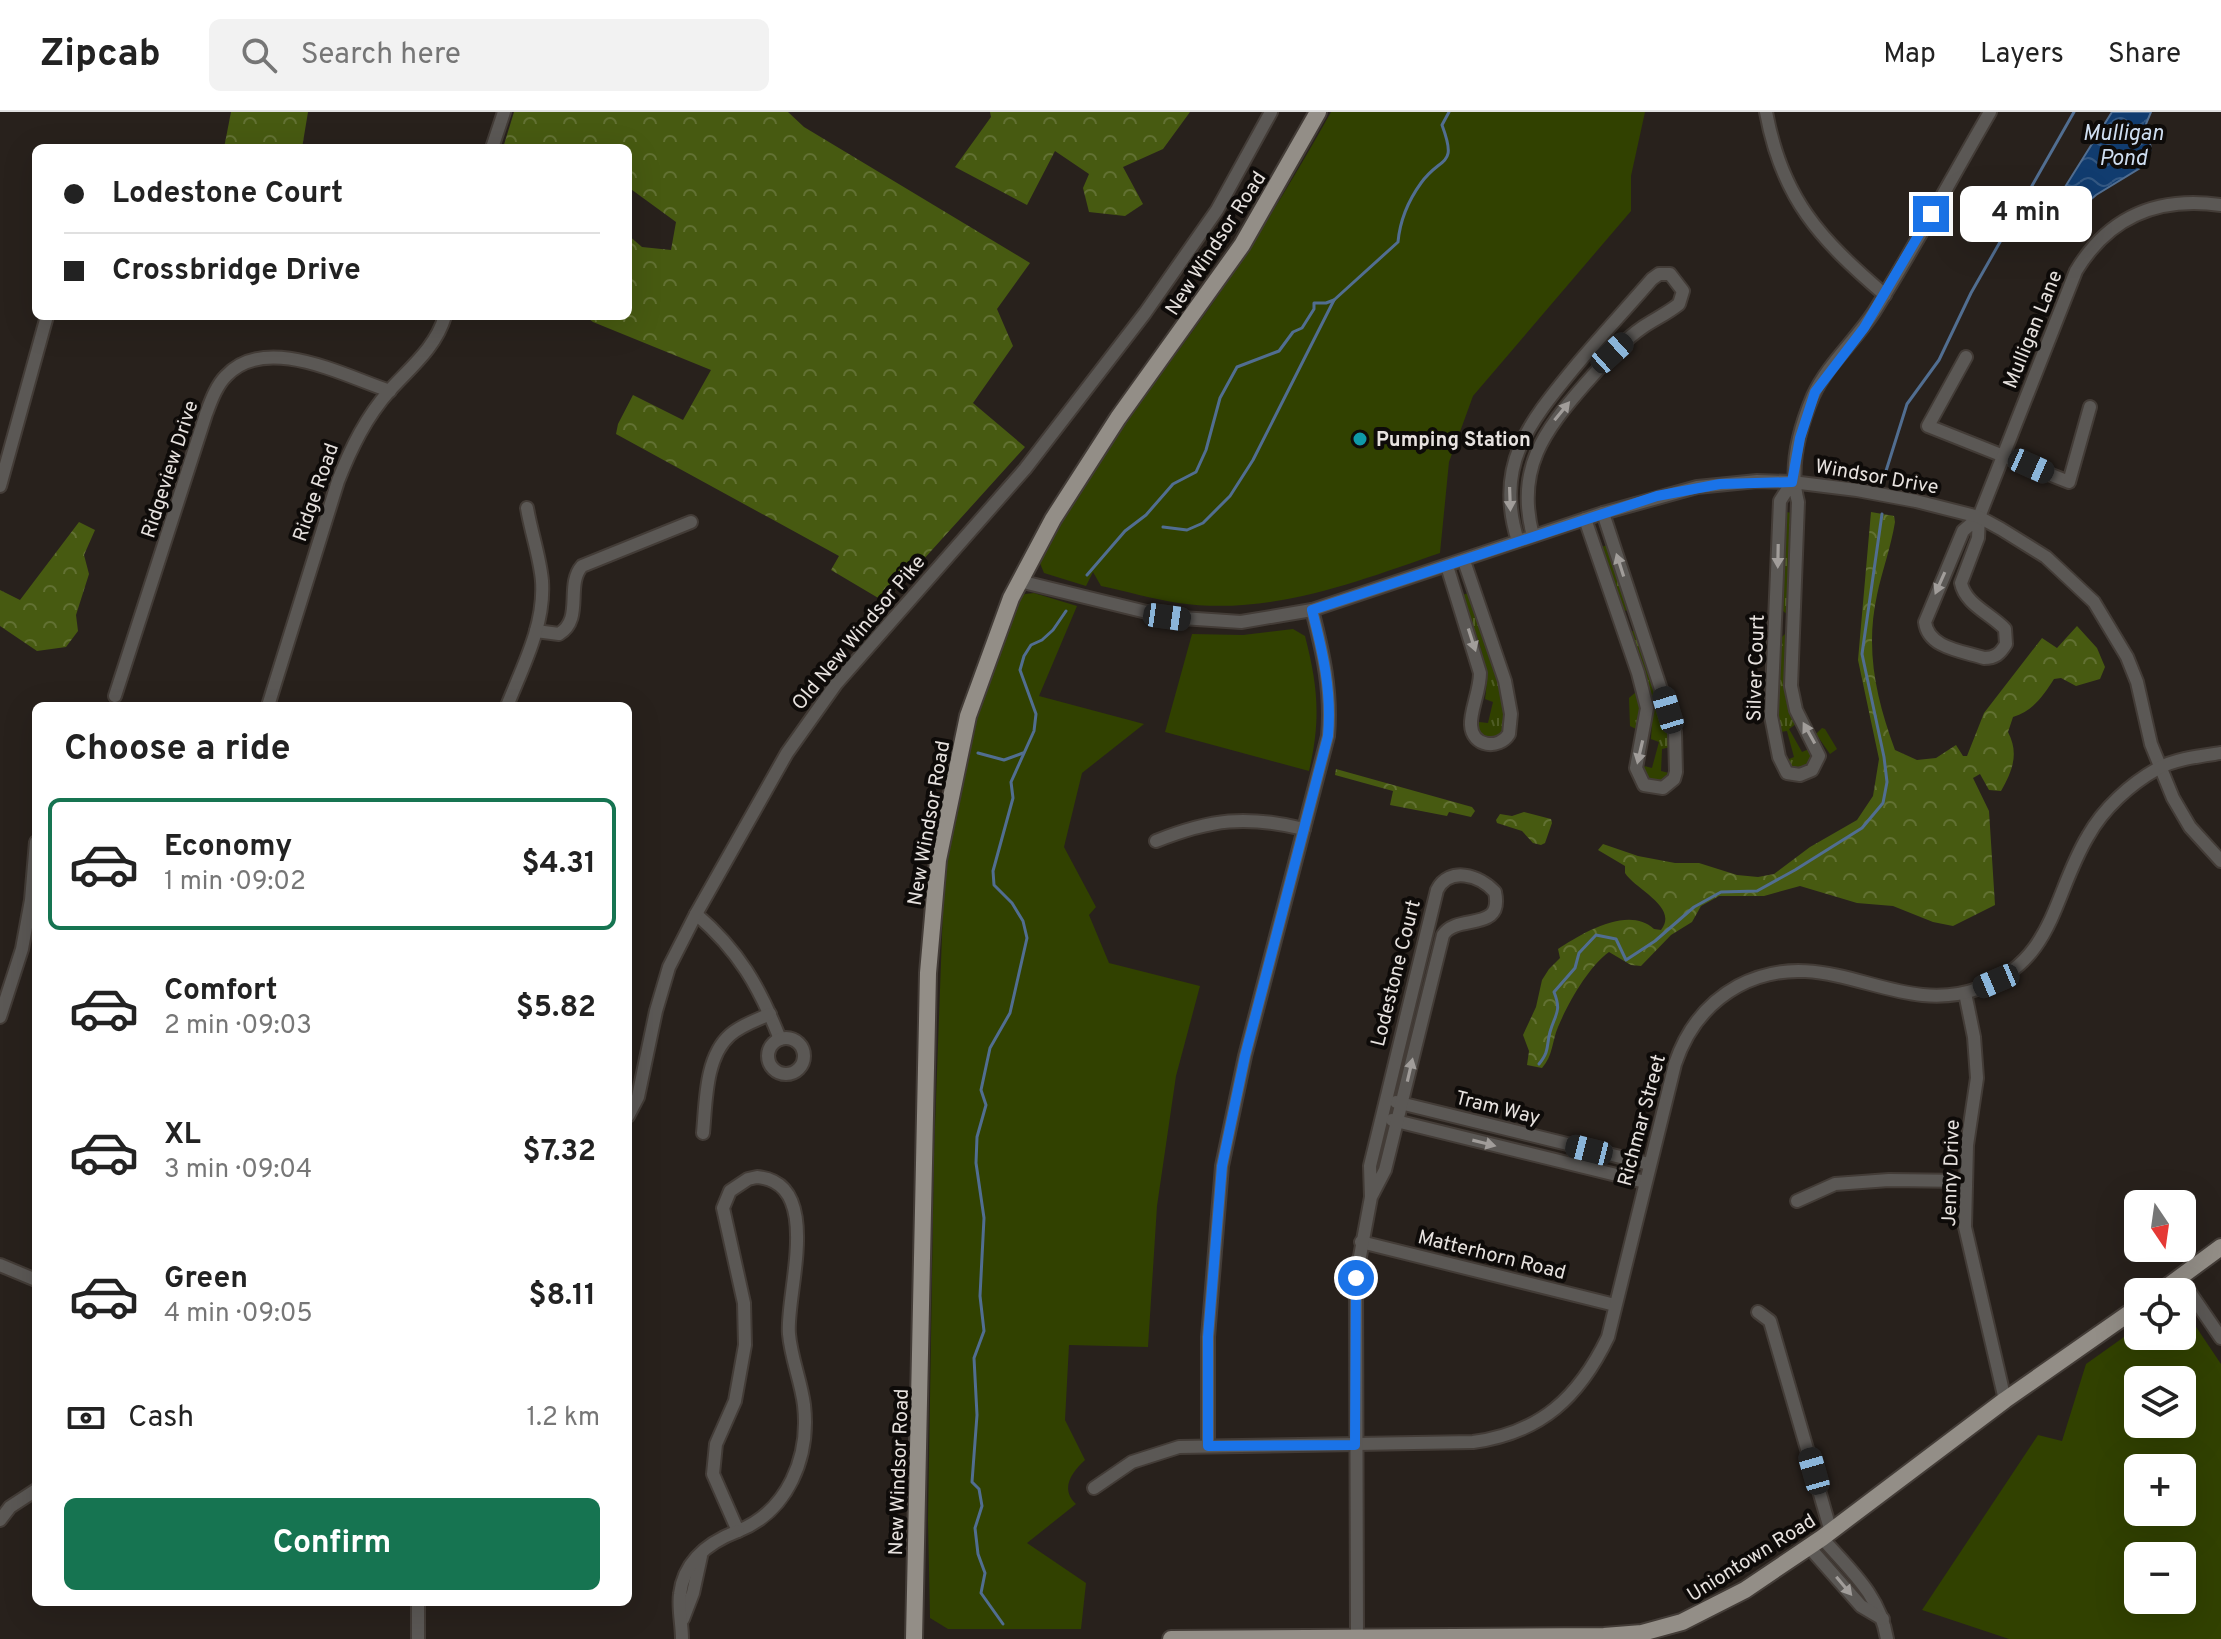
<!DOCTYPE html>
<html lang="en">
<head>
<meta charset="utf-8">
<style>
	:root { --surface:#fff; --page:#f2f2f2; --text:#222; --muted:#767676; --line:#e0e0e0; --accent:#167451 }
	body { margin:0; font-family:Overpass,sans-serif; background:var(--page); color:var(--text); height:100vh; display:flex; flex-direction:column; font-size:30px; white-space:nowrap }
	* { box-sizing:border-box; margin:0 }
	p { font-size:26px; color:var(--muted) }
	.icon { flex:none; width:44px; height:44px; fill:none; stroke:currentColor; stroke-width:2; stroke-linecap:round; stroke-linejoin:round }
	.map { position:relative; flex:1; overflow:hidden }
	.drawer { position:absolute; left:32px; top:590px; width:600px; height:904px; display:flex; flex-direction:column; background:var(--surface); border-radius:12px; box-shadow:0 8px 32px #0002 }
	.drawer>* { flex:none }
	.top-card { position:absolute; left:32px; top:32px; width:600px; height:176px; border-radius:12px; box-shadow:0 8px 32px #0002; display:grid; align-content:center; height:176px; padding:0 32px; background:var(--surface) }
	.needle { width:52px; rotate:167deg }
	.fabs { position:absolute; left:2124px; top:1078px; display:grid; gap:16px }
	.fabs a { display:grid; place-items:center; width:72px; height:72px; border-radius:12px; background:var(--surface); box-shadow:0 8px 32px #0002; font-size:40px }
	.end { position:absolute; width:36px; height:36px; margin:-18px; border:10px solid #1a73e8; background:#fff; box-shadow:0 0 0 4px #fff }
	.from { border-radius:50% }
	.bubble { position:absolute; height:56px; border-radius:12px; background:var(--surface); box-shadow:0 8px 32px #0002; font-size:26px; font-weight:700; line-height:56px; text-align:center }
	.car { position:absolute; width:24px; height:48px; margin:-24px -12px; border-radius:10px; box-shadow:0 0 6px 2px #0007; background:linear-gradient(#222 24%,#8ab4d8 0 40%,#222 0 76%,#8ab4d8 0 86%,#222 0) }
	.top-card b { display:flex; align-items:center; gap:28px; height:76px; font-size:30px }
	.top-card b+b { border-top:2px solid var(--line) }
	.top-card i { width:20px; height:20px; background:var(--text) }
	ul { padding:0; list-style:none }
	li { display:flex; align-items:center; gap:24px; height:132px; margin:0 16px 12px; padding:0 16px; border:4px solid transparent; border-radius:12px }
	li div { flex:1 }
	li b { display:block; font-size:30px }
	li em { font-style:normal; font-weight:700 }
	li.on { border-color:var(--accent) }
	li>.icon { width:72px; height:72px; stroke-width:1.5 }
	h2 { padding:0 32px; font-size:36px; line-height:96px }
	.pay { display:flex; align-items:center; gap:20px; height:88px; padding:0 32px; font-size:30px }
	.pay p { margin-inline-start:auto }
	.action { display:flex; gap:16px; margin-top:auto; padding:16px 32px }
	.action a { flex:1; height:92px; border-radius:12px; background:var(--accent); color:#fff; font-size:32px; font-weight:700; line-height:92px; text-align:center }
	header { display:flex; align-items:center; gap:48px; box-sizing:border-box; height:112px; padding:0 40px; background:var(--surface); border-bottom:2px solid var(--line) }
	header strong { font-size:38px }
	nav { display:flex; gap:44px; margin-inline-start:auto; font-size:28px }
	.search { width:560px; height:72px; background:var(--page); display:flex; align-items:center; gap:20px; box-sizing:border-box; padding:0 28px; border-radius:12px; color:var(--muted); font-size:30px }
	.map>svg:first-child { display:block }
	.grass { fill:url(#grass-tufts) }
	.forest { fill:url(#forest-crowns) }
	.park { fill:#314100; fill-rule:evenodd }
	.water { fill:url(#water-waves); stroke:#516e91; stroke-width:2 }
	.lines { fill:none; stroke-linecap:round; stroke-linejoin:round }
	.stream { stroke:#516e91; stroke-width:3 }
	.minor-casing { stroke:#433c37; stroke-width:16 }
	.major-casing { stroke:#433c37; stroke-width:20 }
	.minor { stroke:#5b5855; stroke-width:12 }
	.major { stroke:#938e87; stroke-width:16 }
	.oneway { fill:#a19d9a }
	.route { stroke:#1a73e8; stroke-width:10 }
	.culture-dot { fill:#0f9aa8; stroke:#0e0b09; stroke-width:3 }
	.labels { text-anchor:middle; stroke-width:8; stroke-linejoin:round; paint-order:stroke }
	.street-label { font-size:20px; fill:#e7e2df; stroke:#0e0b09 }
	.poi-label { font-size:20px; font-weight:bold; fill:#e7e2df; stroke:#0e0b09; text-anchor:start }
	.water-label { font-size:22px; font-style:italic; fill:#cfdef1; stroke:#0e0b09 }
</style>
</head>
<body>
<header>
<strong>Zipcab</strong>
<div class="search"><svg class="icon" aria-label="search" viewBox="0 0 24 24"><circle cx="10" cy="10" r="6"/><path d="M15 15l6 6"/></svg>Search here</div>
<nav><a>Map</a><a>Layers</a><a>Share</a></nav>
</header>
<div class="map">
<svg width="2221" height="1527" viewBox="0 0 2221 1527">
	<defs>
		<pattern id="grass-tufts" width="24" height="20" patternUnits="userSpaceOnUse" patternTransform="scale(2)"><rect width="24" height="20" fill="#314100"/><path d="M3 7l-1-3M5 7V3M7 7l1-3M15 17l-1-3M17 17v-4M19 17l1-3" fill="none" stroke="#4f5c25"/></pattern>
		<pattern id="forest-crowns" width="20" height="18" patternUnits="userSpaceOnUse" patternTransform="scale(2)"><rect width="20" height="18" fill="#475a11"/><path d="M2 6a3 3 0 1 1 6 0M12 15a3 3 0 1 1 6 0" fill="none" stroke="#627133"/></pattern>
		<pattern id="water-waves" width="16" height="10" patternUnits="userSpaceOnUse" patternTransform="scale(2)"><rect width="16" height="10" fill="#113c6f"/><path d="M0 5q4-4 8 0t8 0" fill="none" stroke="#345883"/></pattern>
	</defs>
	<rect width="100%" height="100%" fill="#28211c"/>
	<g class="grass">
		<polygon points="1785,400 1793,401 1787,502 1783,499"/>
		<polygon points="1608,433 1628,497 1626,499 1622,496 1601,435"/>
		<path d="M 1469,481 C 1481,516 1516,589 1501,623 L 1493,626 L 1483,624 L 1478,617 L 1479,610 L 1488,611 L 1493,590 L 1485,587 C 1492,552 1473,517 1462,483 Z"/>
		<polygon points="1634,518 1668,613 1670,635 1662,637 1661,659 1669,661 1661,670 1648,668 1643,660 1644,654 1652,656 1659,630 1651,627 1653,595 1630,521"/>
		<path d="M 1785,522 L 1787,523 L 1786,584 L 1796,612 L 1789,617 L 1802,640 L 1809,637 C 1813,647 1811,651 1801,656 L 1791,655 L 1787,648 L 1794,645 L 1787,619 L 1780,620 L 1777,603 L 1781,526 Z"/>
		<polygon points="1636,580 1640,595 1638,618 1630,614 1629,586"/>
		<polygon points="1822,616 1825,617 1837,637 1830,642 1816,622"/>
	</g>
	<g class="forest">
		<polygon points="231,0 308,0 302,36 224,36"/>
		<polygon points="514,0 788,0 804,15 1030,151 997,197 1013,234 973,291 1025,335 885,490 831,458 839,444 616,322 618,312 633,283 683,308 711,258 593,210 585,204 628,204 628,123 642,135 671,138 676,110 628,75 628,36 503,36"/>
		<polygon points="990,0 1190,0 1163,37 1123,55 1143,92 1125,104 1089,100 1083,76 1089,62 1055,39 1027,93 955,55 991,5"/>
		<path d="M 1871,400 L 1894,404 L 1895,410 C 1891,435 1882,459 1877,483 C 1865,538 1876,586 1895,638 L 1917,648 L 1936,646 L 1956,633 L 1963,644 L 1967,644 L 1984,601 L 2042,526 L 2057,536 L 2077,514 L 2097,536 L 2105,555 L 2100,567 L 2076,574 L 2061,566 L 2054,567 C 2043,584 2033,599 2013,605 L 2008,620 C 2019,641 2013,658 2001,679 L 1989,678 L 1980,662 L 1973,666 L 1989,699 L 1995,793 L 1953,814 L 1933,810 L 1893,794 L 1857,791 L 1800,774 L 1764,784 L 1719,784 L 1701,794 L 1692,810 L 1671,823 L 1641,854 L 1631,853 L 1609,840 C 1589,854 1568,891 1558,915 C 1552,929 1553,944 1542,956 L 1527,953 L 1529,939 L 1523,923 L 1536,895 L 1542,868 L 1549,857 L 1560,846 L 1558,837 C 1582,821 1629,793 1654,817 L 1661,818 C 1679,795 1636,778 1625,761 L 1625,754 L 1598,738 L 1603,732 L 1638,744 L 1675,751 L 1699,751 L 1737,763 L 1758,765 L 1774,762 L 1810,735 L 1857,708 L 1873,684 L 1879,647 L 1858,548 Z"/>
		<polygon points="79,410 95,418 84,443 89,462 76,503 78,519 66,535 37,539 0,514 0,478 20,488"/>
		<polygon points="1336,657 1472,695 1475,699 1471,705 1449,700 1447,704 1390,693 1393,679 1335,663"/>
		<polygon points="1524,700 1551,707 1552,711 1545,731 1541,733 1533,731 1522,719 1497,711 1496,708 1500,702 1512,704"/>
	</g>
	<g class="park">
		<path d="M 1331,0 L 1645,0 L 1631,64 L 1631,99 L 1473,284 L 1449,350 L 1440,441 C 1356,470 1270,504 1178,491 C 1152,487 1126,479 1101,474 L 1093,460 L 1086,474 L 1044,461 L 1039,449 C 1084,356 1153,276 1212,192 C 1255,130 1294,66 1331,0 Z"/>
		<path d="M 1034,481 L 1077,494 L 1039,584 L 1144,612 L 1082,661 L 1064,735 L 1096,795 L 1089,803 L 1109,851 L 1200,874 L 1176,964 L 1157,1094 L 1148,1235 L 1069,1233 L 1065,1308 L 1085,1348 C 1071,1361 1060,1377 1076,1392 L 1027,1431 L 1086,1471 L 1081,1517 L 948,1517 L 930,1506 L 928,1408 L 934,1042 L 944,768 L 961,661 L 975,612 L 1018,487 L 1025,482 Z"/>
		<path d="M 1293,517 L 1305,524 C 1318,574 1321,608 1309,659 L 1165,620 L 1192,522 L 1243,523 Z"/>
		<path d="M 2182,1194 L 2221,1252 L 2221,1527 L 2009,1527 L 1922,1498 L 2038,1323 L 2062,1329 L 2086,1252 L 2138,1215 L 2138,1224 L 2182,1224 ZM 2138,1268 L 2182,1268 L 2182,1312 L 2138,1312 ZM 2182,1356 L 2182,1400 L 2138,1400 L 2138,1356 ZM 2182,1444 L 2182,1488 L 2138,1488 L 2138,1444 Z"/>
	</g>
	<polygon class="water" points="2112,0 2151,0 2146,12 2151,37 2145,53 2096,83 2082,95 2071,96 2064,90 2065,75"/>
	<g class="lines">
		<g class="stream">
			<polyline points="1886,359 1907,292 1939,248 1971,181 2074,0"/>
			<path d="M 1163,415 L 1187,418 L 1203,411 L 1230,384 L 1253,348 L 1334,188 L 1398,130 C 1400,108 1408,89 1421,71 C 1441,43 1458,56 1442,13 L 1449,0"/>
			<polyline points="1087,463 1125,419 1146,403 1173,372 1196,360 1206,338 1220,286 1237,255 1279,239 1293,220 1302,216 1314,197 1314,191 1326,191 1334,188"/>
			<polyline points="978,641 1004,648 1023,641"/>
			<path d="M 1539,952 C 1550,938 1546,935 1550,920 C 1555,902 1562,900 1554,880 L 1575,856 L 1579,841 L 1596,823 L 1616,827 L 1626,848 L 1655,829 L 1694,795 L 1721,780 L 1757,779 L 1795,758 L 1862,716 L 1883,691 L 1887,670 L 1884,645 L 1862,542 L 1882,402"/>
			<polyline points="1003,1512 981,1481 985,1461 978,1442 975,1416 982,1394 979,1377 972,1370 977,1303 974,1246 984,1219 980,1184 984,1106 976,1051 977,1025 986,993 981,978 990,936 1010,901 1027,826 1023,809 1012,791 994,773 993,759 1013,686 1011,670 1034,619 1036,602 1020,558 1024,544 1031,533 1042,528 1053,518 1066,499"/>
		</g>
		<g class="minor-casing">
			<g id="minor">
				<path d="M 1766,0 C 1782,87 1820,127 1885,183"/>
				<polyline points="492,36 504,0"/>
				<polyline points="1966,245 1928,314 2069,370 2090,295"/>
				<path d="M 1792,370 L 1780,389 L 1771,604 L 1779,645 L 1787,661 L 1800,663 L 1812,658 L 1819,644 L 1796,598 L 1791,574 L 1798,390 C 1789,356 1799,317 1813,284 C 1827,253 1855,229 1874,200 C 1915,135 1951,67 1990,0"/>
				<polyline points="0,374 47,204"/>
				<path d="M 1979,405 L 1963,419 L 1925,510 C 1928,536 1962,539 1984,546 C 1995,546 2000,542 2006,532 L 2005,517 C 1991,502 1965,492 1961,471 L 1978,426 L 1979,405 L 2076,159 C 2109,104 2158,84 2221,93"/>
				<polyline points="1585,407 1638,561 1647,596 1636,656 1644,673 1663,676 1674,667 1676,660 1675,620 1603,401"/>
				<path d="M 1518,429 C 1494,354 1528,312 1574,256 C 1599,226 1626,197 1652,167 L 1659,162 L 1670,162 L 1683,179 L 1679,192 C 1668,201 1655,207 1643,215 C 1621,230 1604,251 1586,271 C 1544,319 1515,357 1533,424"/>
				<path d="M 1447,454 L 1480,561 C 1480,579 1470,599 1471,613 C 1472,635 1499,638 1509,622 L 1511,602 L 1505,569 L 1464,449"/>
				<polyline points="1019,469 1167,505 1241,510 1312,498 1603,401 1697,375 1757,369 1792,370 1857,378 1916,389 1979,405 2001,417 2046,445 2094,490 2127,545 2137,570 2151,632 2173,686 2190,715 2221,749"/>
				<path d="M 536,519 L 559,522 C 584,507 565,473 582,454 L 691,410"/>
				<path d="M 115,584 L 206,302 C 211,289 216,274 226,264 C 266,221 344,264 390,279"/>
				<path d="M 268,594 L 338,369 C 351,336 366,305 390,278 C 411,255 436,235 445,204"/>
				<path d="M 507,594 C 523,554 545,513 542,469 C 540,445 531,420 527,396"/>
				<path d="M 1156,729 C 1211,707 1246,703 1304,717"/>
				<path d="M 696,802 C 739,839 759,874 780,927"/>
				<polyline points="1965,881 1974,925 1977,966 1967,1033 1965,1115 2005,1288"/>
				<polyline points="0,905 22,837 31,788 36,730"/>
				<circle cx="786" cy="944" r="18"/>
				<polyline points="1396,990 1649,1052"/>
				<polyline points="628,1004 638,985 656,899 669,855 696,802 787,641 836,572 1025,357 1145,201 1217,98 1271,0"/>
				<polyline points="1392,1008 1645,1070"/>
				<path d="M 703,1021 C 706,990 705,945 730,923 C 741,913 757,908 770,902"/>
				<path d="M 757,1065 C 825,1071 785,1183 789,1222 C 791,1246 801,1269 804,1293 C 810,1345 788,1399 738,1419 L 713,1362 L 716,1332 L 735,1289 L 745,1233 L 744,1191 L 723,1096 L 730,1079 L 748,1067 Z"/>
				<polyline points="1797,1089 1835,1072 1889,1068 1966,1069"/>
				<polyline points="1361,1130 1615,1193"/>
				<polyline points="0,1153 36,1168"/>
				<polyline points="2180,1166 2221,1226"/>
				<polyline points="1758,1200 1770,1209 1831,1420"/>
				<path d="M 1208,1334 L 1208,1225 L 1222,1054 L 1245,944 L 1328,624 C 1332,580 1323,540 1312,498"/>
				<path d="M 1094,1376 L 1132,1350 L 1179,1335 L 1473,1330 C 1541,1321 1579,1285 1608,1225 L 1675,952 C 1686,919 1707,891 1738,874 C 1827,827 1895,908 1980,876 C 2055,848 2053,782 2088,724 C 2103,697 2130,672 2157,657 C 2174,647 2201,644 2221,641"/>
				<polyline points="0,1408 10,1395 36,1378"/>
				<path d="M 1822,1426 C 1850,1458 1880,1483 1887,1527"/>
				<polyline points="1809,1435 1861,1494 1883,1507"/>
				<polyline points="418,1490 418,1527"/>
				<polyline points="683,1507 693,1481 701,1444"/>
				<path d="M 1357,1526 L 1356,1166 L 1371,1085 L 1370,1054 L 1437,778 C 1449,754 1480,763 1495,780 C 1504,821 1457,801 1443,823 L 1385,1058 L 1371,1085"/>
				<path d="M 682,1527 C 682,1512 678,1496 680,1482 C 684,1448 709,1430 738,1419"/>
			</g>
		</g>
		<g class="major-casing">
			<g id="major">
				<polyline points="2160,1180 2221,1135"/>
				<polyline points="914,1527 928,861 938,748 968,604 1011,486 1053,407 1118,306 1242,133 1318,0"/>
				<polyline points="1171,1527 1604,1524 1642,1521 1682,1510 1745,1478 1822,1426 2005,1288 2138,1195"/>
			</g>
		</g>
		<use href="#minor" class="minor"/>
		<use href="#major" class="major"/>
	</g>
	<defs><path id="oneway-solid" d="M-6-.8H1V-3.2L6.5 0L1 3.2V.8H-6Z" transform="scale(2)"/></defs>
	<g class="oneway">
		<use href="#oneway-solid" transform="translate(1562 299) rotate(-51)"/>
		<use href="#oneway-solid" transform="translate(1510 387) rotate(88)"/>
		<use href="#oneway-solid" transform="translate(1778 444) rotate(91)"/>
		<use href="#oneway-solid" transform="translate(1620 453) rotate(-108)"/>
		<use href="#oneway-solid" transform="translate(1940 471) rotate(114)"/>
		<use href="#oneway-solid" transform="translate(1472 528) rotate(72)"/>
		<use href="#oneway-solid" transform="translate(1809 621) rotate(-119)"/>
		<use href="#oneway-solid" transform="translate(1640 640) rotate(103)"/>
		<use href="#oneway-solid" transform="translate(1410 958) rotate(-77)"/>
		<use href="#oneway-solid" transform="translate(1484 1031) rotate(14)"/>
		<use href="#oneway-solid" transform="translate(1844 1474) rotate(50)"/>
	</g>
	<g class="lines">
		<path class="route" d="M 1356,1166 L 1355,1333 L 1208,1334 L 1208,1225 L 1222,1054 L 1245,944 L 1328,624 C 1332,580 1323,541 1312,498 L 1657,384 L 1720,372 L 1792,370 L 1800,326 L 1815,280 L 1864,216 L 1931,102"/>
	</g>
	<circle class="culture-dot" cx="1360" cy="327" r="8"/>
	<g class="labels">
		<g class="street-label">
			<text transform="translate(1215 131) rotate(-57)" y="7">New Windsor Road</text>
			<text transform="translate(2032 217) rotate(-68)" y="7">Mulligan Lane</text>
			<text transform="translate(169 357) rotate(-72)" y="7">Ridgeview Drive</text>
			<text transform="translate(1877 364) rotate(10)" y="7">Windsor Drive</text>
			<text transform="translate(315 380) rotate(-71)" y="7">Ridge Road</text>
			<text transform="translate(858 520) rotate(-50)" y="7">Old New Windsor Pike</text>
			<text transform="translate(1755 556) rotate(-88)" y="7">Silver Court</text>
			<text transform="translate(928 711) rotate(-80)" y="7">New Windsor Road</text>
			<text transform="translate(1395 861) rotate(-76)" y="7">Lodestone Court</text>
			<text transform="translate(1498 995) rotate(14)" y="7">Tram Way</text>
			<text transform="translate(1641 1008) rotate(-75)" y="7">Richmar Street</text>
			<text transform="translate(1950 1061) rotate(-88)" y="7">Jenny Drive</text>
			<text transform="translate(1492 1142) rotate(14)" y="7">Matterhorn Road</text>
			<text transform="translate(898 1360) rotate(-88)" y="7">New Windsor Road</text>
			<text transform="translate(1751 1445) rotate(-32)" y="7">Uniontown Road</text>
		</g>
		<g class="poi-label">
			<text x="1376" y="334">Pumping Station</text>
		</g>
		<g class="water-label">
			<text x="2123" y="28">Mulligan<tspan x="2123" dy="25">Pond</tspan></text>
		</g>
	</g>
</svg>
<div class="fabs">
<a><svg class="needle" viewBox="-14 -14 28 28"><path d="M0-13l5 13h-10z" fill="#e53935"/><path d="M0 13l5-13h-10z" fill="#767676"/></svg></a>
<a><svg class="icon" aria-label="locate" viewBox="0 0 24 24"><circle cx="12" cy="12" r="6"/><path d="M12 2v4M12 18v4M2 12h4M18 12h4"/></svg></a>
<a><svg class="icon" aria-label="layers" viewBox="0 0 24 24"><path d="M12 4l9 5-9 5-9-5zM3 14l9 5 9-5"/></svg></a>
<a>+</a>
<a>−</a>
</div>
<i class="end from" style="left:1356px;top:1166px"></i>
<i class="end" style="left:1931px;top:102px"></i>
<div class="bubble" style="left:1960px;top:74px;width:132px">4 min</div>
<i class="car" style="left:1612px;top:241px;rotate:48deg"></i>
<i class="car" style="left:2031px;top:354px;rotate:114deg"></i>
<i class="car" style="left:1167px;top:505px;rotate:98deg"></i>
<i class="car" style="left:1668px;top:598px;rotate:343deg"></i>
<i class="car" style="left:1996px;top:869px;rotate:247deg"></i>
<i class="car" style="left:1589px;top:1038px;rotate:284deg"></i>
<i class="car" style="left:1814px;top:1359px;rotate:344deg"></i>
<div class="top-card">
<b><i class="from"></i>Lodestone Court</b>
<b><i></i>Crossbridge Drive</b>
</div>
<section class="drawer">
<h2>Choose a ride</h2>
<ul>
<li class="on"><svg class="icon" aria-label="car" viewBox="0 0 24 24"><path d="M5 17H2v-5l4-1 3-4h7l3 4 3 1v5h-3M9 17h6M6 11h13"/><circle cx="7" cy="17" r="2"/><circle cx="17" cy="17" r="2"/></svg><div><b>Economy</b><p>1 min · 09:02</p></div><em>$4.31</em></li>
<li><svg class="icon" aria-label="car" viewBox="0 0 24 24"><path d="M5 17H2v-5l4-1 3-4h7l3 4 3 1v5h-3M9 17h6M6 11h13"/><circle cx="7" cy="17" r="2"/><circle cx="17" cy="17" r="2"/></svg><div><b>Comfort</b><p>2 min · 09:03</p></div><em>$5.82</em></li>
<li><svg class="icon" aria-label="car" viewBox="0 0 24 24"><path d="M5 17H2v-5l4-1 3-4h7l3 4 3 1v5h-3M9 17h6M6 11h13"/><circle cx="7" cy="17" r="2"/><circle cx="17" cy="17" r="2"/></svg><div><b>XL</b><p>3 min · 09:04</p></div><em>$7.32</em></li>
<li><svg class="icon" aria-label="car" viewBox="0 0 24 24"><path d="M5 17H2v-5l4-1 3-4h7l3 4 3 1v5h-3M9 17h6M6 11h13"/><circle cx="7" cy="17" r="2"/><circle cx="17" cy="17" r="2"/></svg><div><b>Green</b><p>4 min · 09:05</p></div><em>$8.11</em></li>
</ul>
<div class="pay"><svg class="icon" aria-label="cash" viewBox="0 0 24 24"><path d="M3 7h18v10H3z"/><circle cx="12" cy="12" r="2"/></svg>Cash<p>1.2 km</p></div>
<div class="action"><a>Confirm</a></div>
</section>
</div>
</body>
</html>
